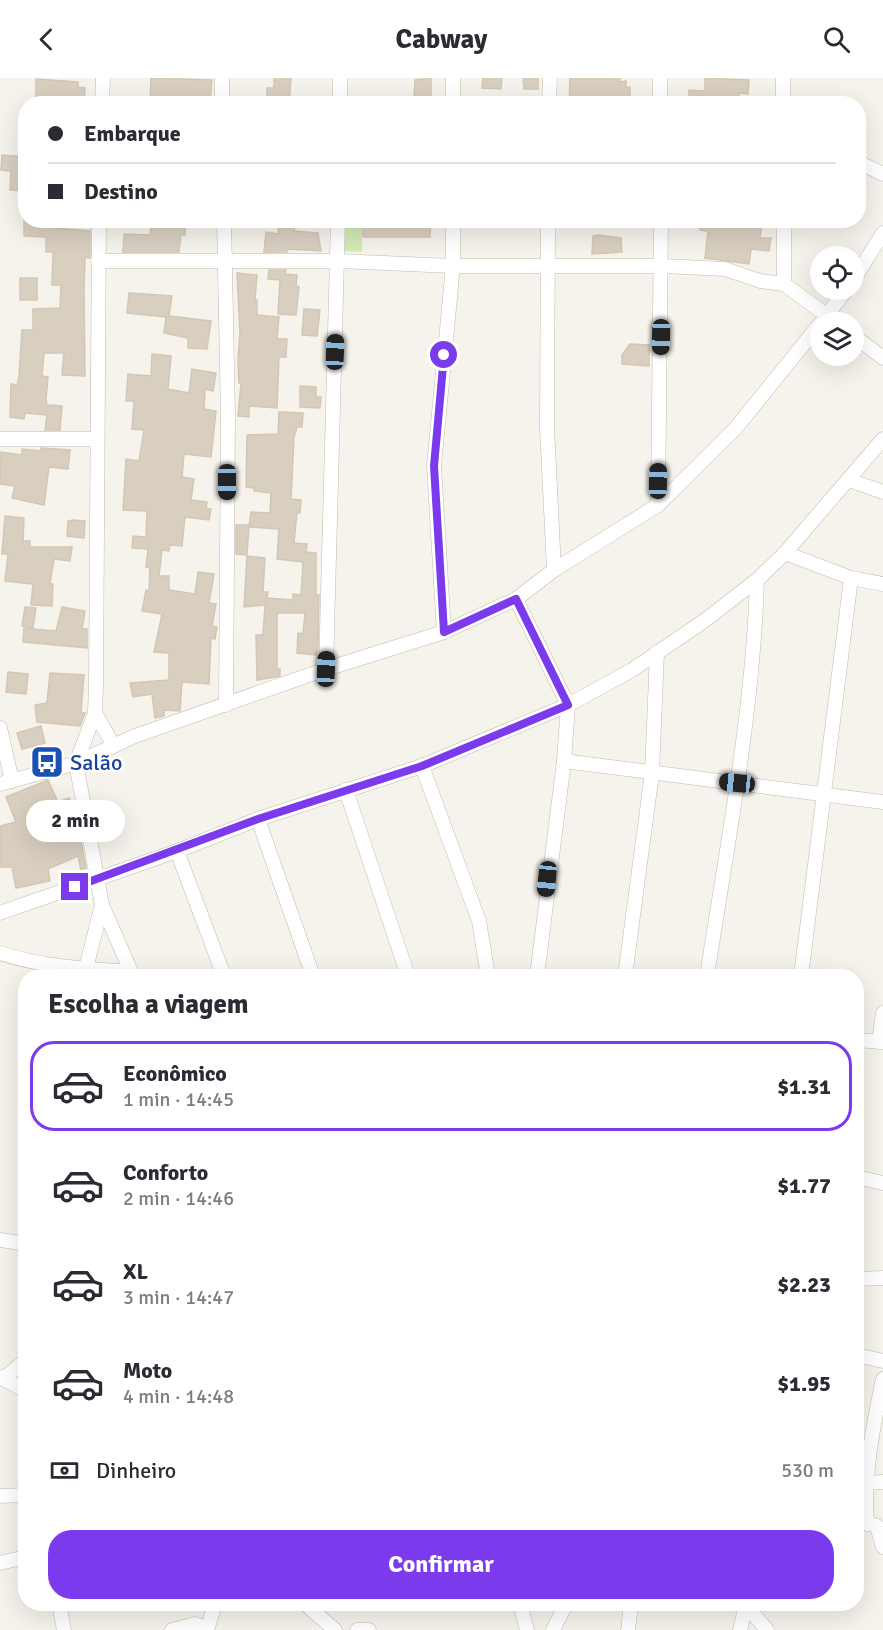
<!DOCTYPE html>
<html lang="pt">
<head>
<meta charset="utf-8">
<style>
	:root { --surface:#fff; --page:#f2f2f3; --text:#2b2b33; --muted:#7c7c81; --line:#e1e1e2; --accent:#7c3aed }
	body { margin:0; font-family:Signika,sans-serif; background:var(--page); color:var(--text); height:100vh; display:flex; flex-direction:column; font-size:22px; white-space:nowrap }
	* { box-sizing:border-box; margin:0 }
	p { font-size:20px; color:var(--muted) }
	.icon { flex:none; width:33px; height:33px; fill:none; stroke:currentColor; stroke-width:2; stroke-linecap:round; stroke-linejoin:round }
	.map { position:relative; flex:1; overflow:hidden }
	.drawer { position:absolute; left:18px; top:891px; width:846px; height:642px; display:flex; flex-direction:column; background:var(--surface); border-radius:24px; box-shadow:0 6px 24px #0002 }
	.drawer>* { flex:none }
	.top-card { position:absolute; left:18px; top:18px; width:848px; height:132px; border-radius:24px; box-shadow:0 6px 24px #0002; display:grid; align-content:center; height:132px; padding:0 30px; background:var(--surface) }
	.fabs { position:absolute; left:810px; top:168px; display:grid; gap:12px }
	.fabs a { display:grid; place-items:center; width:54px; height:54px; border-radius:50%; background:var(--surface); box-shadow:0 6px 24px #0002; font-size:30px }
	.end { position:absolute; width:27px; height:27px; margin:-14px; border:8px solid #7c3aed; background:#fff; box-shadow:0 0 0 3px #fff }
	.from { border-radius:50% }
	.bubble { position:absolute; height:42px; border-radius:21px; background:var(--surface); box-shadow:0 6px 24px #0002; font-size:20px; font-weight:700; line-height:42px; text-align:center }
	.car { position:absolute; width:18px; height:36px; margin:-18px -9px; border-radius:8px; box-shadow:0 0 4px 2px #0007; background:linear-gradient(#222 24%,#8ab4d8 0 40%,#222 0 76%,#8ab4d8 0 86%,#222 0) }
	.top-card b { display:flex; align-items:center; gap:21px; height:57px; font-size:22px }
	.top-card b+b { border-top:2px solid var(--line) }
	.top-card i { width:15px; height:15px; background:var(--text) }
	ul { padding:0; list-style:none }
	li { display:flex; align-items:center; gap:18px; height:90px; margin:0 12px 9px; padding:0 18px; border:3px solid transparent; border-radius:24px }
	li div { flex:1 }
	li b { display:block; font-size:22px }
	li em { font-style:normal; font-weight:700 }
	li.on { border-color:var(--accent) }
	li>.icon { width:54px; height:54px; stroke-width:1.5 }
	h2 { padding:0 30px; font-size:27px; line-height:72px }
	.pay { display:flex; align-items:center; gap:15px; height:66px; padding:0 30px; font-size:22px }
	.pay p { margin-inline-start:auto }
	.primary-button { display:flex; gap:12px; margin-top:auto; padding:12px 30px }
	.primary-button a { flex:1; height:69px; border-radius:24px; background:var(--accent); color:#fff; font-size:24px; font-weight:700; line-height:69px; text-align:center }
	header { display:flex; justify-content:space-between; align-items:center; height:78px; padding:0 30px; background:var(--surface); font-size:27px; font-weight:700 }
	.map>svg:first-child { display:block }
	.green { fill:#d2eab5 }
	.building { fill:#d8cfc1; stroke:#d3c7b4; stroke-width:1.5 }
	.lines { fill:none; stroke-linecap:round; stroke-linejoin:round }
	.minor-casing { stroke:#c2bbae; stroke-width:15 }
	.minor { stroke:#fff; stroke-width:14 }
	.route { stroke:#7c3aed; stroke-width:8 }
	.labels { text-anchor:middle; stroke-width:5; stroke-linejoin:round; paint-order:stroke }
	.transit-label { font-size:22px; fill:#164399; stroke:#fff; text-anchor:start }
</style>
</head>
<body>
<header><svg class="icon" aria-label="back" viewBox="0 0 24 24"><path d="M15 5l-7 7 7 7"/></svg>Cabway<svg class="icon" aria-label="search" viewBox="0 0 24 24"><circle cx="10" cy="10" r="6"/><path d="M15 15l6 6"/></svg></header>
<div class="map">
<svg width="883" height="1552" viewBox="0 0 883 1552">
	<rect width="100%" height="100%" fill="#f6f3ec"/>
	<polygon class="green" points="344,143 362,143 362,174 343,173"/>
	<g class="building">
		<polygon points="151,0 212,2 210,22 188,21 188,26 150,26"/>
		<polygon points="274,0 291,0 289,26 267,26 267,10 274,10"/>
		<polygon points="483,0 502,0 501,11 482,10"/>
		<polygon points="523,0 538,0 538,11 524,11"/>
		<polygon points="570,0 620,0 620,4 626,3 626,10 630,9 630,21 580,21 580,26 569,26"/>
		<polygon points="705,0 749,2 748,16 739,15 739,26 689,22 689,12 705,13"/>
		<polygon points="36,1 78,4 78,9 85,10 84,24 36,26"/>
		<polygon points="421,1 431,1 431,20 414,20 415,2"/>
		<polygon points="2,77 26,79 26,113 10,112 11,93 1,92"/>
		<polygon points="24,142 57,142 56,150 90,153 90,180 85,179 84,211 85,298 62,297 64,275 44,275 42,298 48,299 46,321 47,327 62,328 60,352 45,352 47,337 25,335 24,341 10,339 11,306 17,307 19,298 22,252 33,252 33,231 60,230 61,207 52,207 53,174 46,174 46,159 24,158"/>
		<polygon points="171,142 186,142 185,157 181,157 179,174 123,174 124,156 150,157 151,149 171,150"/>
		<polygon points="279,142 296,142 294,153 318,155 321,173 288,171 287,174 264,174 266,154 278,156"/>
		<polygon points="363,142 431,142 430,159 363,159"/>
		<polygon points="702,142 762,142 760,160 771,160 769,173 751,171 749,186 705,180 708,153 700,152"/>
		<polygon points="598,157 621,160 622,174 592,176 593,158"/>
		<polygon points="269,192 286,192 285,196 297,197 296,208 299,209 296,237 278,236 280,202 268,201"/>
		<polygon points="237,195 257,197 255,222 257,222 257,237 279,239 277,261 287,261 286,279 279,279 277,330 249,328 249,339 238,338 241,305 239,305 238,282 240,255"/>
		<rect x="20" y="200" width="17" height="22"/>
		<polygon points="129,215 172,218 169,238 211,243 207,271 188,270 188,260 164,255 166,239 127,235"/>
		<polygon points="304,231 320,232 317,258 302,257"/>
		<polygon points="630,266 649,267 649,288 622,286 622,277"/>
		<polygon points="152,276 171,278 168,311 189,315 192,291 216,295 213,313 205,311 204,331 216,333 211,379 184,376 182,399 194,401 191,422 207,424 206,430 211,431 209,442 185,439 182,468 170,467 169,473 162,472 159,498 169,498 169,512 195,516 198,494 214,496 209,525 216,526 212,548 217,549 215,561 211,560 209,606 182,604 180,633 164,632 164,638 155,640 152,616 133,619 130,605 169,602 169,575 154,574 162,536 142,533 146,512 149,513 150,490 146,489 148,471 132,470 133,458 146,459 147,433 123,432 126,381 139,383 144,352 132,351 134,323 126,323 128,296 151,298"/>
		<polygon points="300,308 316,309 316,319 321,319 320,330 300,329"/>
		<polygon points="279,334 303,335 302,349 297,349 294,359 291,421 301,422 300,435 297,434 294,465 307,466 306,474 316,475 316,517 319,517 318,568 316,577 297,575 298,555 303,556 305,535 277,535 277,591 280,591 280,598 257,602 256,557 263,557 265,527 244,529 247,478 265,480 263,514 268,514 267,520 293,522 293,516 301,517 303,484 277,481 279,451 249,449 251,434 270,435 271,415 254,413 254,410 246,409 247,357 278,356"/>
		<polygon points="41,370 70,372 68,391 49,389 44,427 12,420 15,408 0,406 1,374 22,377 22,371 41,373"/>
		<polygon points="5,438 24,440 23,463 30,463 30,469 72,469 70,483 54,481 50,506 53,506 52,528 31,527 33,506 5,503 8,476 2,476"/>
		<polygon points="73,442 85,443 84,460 67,458 68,443"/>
		<polygon points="236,447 249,447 247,477 236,476"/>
		<polygon points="25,529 36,530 33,550 22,548"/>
		<polygon points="62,529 85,533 82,551 87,551 87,570 23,564 24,550 56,553"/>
		<polygon points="8,594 28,596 26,616 6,614"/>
		<polygon points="50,595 84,597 81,634 85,635 80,648 37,644 35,627 47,625"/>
		<polygon points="41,648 45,665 22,671 17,655"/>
		<polygon points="48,702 58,724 69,720 76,736 86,790 81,792 78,778 48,791 50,803 16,810 12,789 0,789 0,748 16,744 6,719"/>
	</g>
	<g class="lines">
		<g class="minor-casing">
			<g id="minor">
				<polyline points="222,0 222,26"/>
				<polyline points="453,0 453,26"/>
				<polyline points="660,0 660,26"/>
				<polyline points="783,0 783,26"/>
				<polyline points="102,26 103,0"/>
				<polyline points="340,26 340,0"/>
				<polyline points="549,26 550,0"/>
				<polyline points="858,84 883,96"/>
				<polyline points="99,142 96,607 95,635 76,685 102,827 133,898"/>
				<polyline points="224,142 228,337 226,627"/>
				<polyline points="548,142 547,349 554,492"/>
				<polyline points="784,142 784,206"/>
				<polyline points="98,183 338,183 453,188 662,188 725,191 760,203 784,206 836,244"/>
				<polyline points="854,201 883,155"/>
				<polyline points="822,244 846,212"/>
				<polyline points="854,258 883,280"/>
				<polyline points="0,361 96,361"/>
				<polyline points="849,402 883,414"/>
				<polyline points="658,427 661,142"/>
				<polyline points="785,475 851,500 883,506"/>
				<polyline points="516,521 568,627 564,683 537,898"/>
				<polyline points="444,554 434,388 453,188 453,142"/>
				<polyline points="326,591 338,142"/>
				<polyline points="95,635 114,668"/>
				<polyline points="0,650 12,703"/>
				<polyline points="564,683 883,724"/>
				<polyline points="422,688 479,843 488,898"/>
				<polyline points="0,706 76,685 135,658 326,591 444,554 516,521 554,492 658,427 735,351 820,246"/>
				<polyline points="346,712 408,898"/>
				<polyline points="258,741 313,898"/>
				<polyline points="177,773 224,898"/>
				<polyline points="0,835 177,773 258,741 422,688 568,627 632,592 704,543 757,502 785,475 883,361"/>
				<path d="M 0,875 C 42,889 87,891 131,894"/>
				<polyline points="84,898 102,827"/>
				<polyline points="625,898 652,695 657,574"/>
				<path d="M 707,898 C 727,767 753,635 757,502"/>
				<polyline points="801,898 851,500"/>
				<polyline points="856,962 883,964"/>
				<polyline points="879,964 883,935"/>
				<polyline points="856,1099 883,1105"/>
				<polyline points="0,1162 26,1166"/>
				<polyline points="856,1201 883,1200"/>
				<polyline points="856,1277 883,1283"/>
				<polyline points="0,1299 26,1313"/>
				<polyline points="3,1301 26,1282"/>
				<polyline points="867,1405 883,1404"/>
				<polyline points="0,1418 26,1417"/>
				<polyline points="856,1442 877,1448 883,1469"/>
				<path d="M 867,1446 C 863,1398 873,1348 883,1301"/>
				<polyline points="0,1485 26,1479"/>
				<polyline points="59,1526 64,1552"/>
				<polyline points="305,1526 335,1552"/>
				<polyline points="520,1526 527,1552"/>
				<polyline points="745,1526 767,1552"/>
				<polyline points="172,1552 195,1546 207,1551"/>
				<polyline points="207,1552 215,1526"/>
				<polyline points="357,1552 369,1552"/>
				<polyline points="553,1552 566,1526"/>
				<polyline points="628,1552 631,1526"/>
				<polyline points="740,1552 746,1527"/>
			</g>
		</g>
		<use href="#minor" class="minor"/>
	</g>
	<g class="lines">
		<polyline class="route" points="75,809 258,741 422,688 568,627 516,521 444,554 434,388 444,277"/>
	</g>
	<defs>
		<g id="bus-square" transform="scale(1.725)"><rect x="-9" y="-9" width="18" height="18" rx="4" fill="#1a4fb4" stroke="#fff"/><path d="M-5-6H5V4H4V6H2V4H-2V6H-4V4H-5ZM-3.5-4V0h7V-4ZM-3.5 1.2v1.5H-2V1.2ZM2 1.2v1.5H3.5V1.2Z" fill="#fff"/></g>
	</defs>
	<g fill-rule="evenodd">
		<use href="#bus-square" x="47" y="684"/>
	</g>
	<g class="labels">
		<g class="transit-label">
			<text x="70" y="692">Salão</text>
		</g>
	</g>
</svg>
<div class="fabs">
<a><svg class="icon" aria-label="locate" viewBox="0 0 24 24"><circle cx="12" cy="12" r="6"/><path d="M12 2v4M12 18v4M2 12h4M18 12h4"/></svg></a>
<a><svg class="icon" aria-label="layers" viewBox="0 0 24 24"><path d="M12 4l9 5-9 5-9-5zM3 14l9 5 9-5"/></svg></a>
</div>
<i class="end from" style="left:444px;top:277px"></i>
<i class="end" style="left:75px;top:809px"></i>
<div class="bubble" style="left:26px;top:722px;width:99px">2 min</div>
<i class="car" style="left:661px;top:259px;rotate:181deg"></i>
<i class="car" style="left:335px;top:274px;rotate:2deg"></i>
<i class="car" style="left:658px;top:403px;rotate:1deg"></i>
<i class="car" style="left:227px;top:404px;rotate:180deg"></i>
<i class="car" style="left:326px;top:591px;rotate:2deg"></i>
<i class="car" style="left:737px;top:705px;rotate:276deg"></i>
<i class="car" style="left:547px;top:801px;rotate:186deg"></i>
<div class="top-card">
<b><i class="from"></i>Embarque</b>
<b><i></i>Destino</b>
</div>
<section class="drawer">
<h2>Escolha a viagem</h2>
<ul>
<li class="on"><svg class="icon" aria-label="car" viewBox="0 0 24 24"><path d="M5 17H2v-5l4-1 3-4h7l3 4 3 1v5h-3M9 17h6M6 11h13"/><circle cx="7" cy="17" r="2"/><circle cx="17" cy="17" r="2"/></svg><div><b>Econômico</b><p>1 min · 14:45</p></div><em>$1.31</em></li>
<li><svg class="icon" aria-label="car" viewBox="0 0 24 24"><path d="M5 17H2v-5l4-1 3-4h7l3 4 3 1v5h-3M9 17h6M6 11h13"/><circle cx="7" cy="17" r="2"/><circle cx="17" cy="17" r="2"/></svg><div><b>Conforto</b><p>2 min · 14:46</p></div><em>$1.77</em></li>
<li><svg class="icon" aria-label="car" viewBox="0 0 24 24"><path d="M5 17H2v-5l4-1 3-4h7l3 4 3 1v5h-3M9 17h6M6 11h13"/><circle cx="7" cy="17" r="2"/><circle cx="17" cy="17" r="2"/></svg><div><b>XL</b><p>3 min · 14:47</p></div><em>$2.23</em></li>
<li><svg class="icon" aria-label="car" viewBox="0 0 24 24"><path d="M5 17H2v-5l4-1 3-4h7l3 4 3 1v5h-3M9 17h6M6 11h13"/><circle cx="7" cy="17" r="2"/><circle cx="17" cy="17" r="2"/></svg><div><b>Moto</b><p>4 min · 14:48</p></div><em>$1.95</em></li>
</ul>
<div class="pay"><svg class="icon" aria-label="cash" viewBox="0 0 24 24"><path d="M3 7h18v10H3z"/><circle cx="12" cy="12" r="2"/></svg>Dinheiro<p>530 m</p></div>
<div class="primary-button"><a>Confirmar</a></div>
</section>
</div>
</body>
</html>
